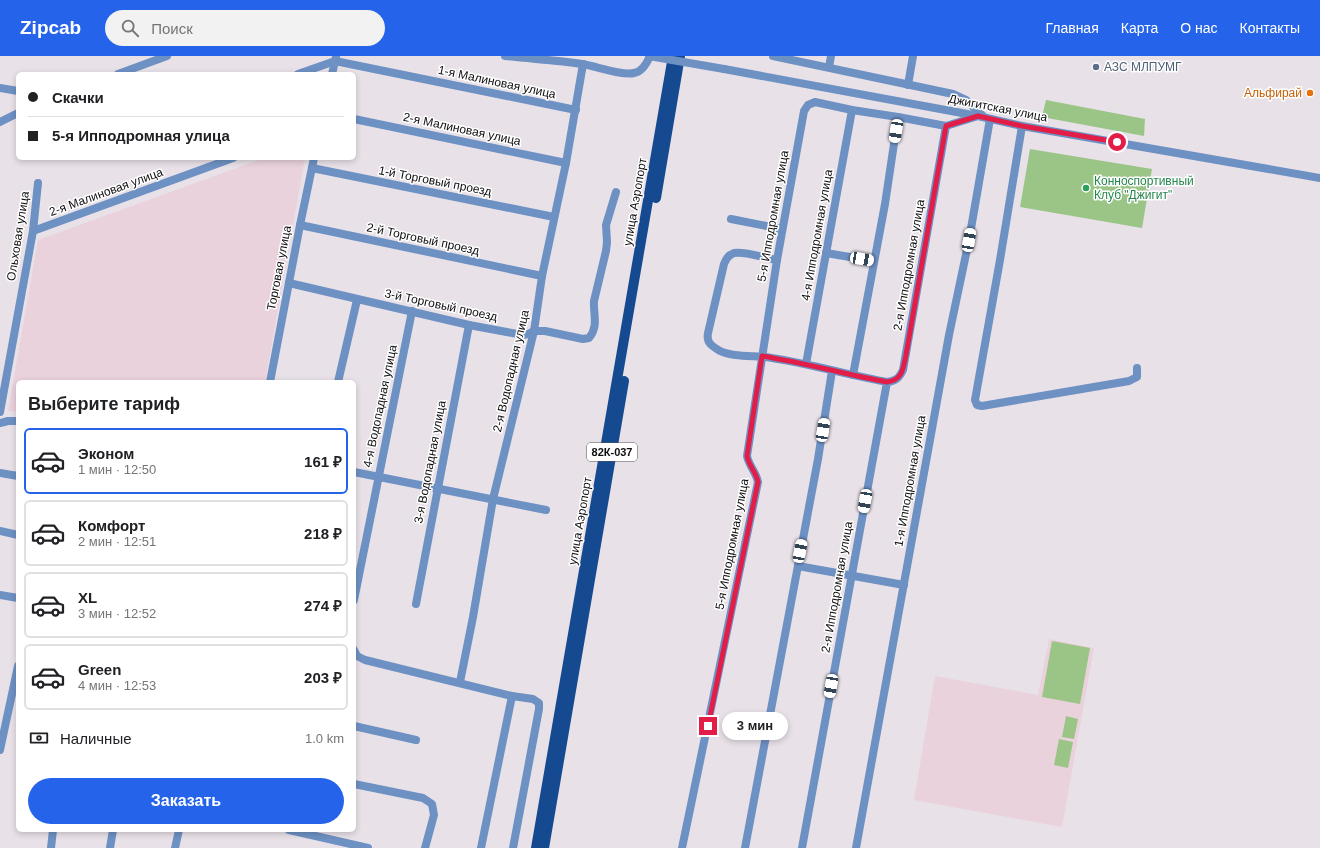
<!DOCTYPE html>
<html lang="ru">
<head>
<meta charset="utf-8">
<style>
	:root { --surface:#fff; --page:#f2f2f2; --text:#202124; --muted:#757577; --line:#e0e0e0; --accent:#2563eb }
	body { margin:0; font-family:Arial,sans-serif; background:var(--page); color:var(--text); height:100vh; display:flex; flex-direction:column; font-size:15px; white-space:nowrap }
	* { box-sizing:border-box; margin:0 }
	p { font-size:13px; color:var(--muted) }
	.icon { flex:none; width:22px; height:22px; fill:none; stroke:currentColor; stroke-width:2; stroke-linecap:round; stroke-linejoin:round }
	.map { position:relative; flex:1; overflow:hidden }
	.drawer { position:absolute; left:16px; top:324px; width:340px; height:452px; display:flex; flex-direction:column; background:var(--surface); border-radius:6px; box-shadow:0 2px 6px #0003 }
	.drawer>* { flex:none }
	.banner { position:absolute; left:16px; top:16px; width:340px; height:88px; border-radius:6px; box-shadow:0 2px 6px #0003; display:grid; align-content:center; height:88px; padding:0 12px; background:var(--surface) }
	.end { position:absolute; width:18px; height:18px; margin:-9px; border:5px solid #e11d48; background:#fff; box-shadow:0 0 0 2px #fff }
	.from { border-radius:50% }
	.bubble { position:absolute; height:28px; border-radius:14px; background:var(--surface); box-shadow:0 2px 6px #0003; font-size:13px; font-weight:600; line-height:28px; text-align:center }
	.car { position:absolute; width:12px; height:24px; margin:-12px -6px; border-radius:5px; box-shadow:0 0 3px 1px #0007; background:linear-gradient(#fff 24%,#345 0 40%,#fff 0 76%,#345 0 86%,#fff 0) }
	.banner b { display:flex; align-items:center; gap:14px; height:38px; font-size:15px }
	.banner b+b { border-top:1px solid var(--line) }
	.banner i { width:10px; height:10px; background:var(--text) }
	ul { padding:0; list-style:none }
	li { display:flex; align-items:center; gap:12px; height:66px; margin:0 8px 6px; padding:0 4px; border:2px solid var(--line); border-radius:6px }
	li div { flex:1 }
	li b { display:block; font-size:15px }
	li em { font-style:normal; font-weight:600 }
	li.selected { border-color:var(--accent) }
	li>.icon { width:36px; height:36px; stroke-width:1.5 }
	h2 { padding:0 12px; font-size:18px; line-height:48px }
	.pay { display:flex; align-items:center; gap:10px; height:44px; padding:0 12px; font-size:15px }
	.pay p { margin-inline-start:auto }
	.button { display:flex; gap:8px; margin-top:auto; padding:8px 12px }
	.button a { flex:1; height:46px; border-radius:24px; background:var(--accent); color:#fff; font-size:16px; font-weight:600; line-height:46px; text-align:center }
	header { display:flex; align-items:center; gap:24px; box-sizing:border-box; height:56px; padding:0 20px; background:var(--accent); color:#fff }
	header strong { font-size:19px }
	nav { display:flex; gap:22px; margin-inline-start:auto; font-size:14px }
	.search { width:280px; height:36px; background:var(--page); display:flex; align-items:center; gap:10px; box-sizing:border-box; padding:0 14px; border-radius:22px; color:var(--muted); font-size:15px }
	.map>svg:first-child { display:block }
	.education { fill:#ead2dd }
	.green { fill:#9bc487 }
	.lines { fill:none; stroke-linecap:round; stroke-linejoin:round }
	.minor { stroke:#6e91c3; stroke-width:8 }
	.major { stroke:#154990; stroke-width:10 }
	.minor-bridge { stroke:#6e91c3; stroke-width:8 }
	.route { stroke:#e11d48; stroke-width:5 }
	.service-dot { fill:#5c6f8a; stroke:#fff; stroke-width:1.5 }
	.food-dot { fill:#e8710a; stroke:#fff; stroke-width:1.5 }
	.leisure-dot { fill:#2e9e5b; stroke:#fff; stroke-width:1.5 }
	.labels { text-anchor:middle; stroke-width:3; stroke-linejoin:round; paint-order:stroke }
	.shield { fill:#fff; stroke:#575657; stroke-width:1 }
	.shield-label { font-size:11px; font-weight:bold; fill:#0f0d0f }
	.service-label { font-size:12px; fill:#4e5e75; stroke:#fff; text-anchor:start }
	.street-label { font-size:12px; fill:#0f0d0f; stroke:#fff }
	.food-label { font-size:12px; fill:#c56008; stroke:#fff; text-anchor:end }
	.leisure-label { font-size:12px; fill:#27864d; stroke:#fff; text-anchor:start }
</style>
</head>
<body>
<header>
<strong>Zipcab</strong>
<div class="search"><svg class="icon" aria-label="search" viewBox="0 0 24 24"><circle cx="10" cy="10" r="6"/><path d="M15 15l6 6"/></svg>Поиск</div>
<nav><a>Главная</a><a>Карта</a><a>О нас</a><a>Контакты</a></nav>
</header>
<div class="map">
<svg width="1320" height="792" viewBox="0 0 1320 792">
	<rect width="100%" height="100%" fill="#e8e1e8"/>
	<g class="education">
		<polygon points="264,102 305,102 265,326 18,326 18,356 8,355 38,184"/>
		<polygon points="1049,583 1094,592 1062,771 914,744 935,620 1038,639"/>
	</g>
	<g class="green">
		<polygon points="1046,44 1145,63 1144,80 1042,61"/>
		<polygon points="1030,93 1152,113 1142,172 1020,151"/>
		<polygon points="1052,585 1090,592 1080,648 1042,641"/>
		<polygon points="1066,660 1078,663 1074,683 1062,681"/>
		<polygon points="1059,683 1073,686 1068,712 1054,709"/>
	</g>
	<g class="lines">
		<g class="minor">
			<path d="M 505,0 C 531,3 557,4 582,8 C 596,10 622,20 634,17 C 642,16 647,7 650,0"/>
			<polyline points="773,0 953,38 966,44 984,61"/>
			<polyline points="829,11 831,0"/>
			<polyline points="724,13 978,60 1022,70 1320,122"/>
			<polyline points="118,18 167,0"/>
			<polyline points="298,18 335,5 576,54"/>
			<polyline points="332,18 336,1"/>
			<polyline points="908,29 913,0"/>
			<polyline points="0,32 18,35"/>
			<polyline points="354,63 566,107"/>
			<polyline points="0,66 18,57"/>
			<polyline points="1022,70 1000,204 975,344 977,349 982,350 1129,325 1137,321 1137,312"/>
			<polyline points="312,112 554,161"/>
			<polyline points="731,163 782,173"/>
			<polyline points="300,169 542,220"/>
			<polyline points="33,175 233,102"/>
			<polyline points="826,197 874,205"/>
			<path d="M 777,204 C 765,202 745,195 734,197 C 728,199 726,203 724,208 L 708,277 C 706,287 712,290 720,295 C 735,302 756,299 772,302 C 811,308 848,319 887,326"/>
			<path d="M 289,227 L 469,269 L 523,279 L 528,278 L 534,275 L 545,275 L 583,283 L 589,282 C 599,270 593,258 594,245 L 606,195 L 607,186 L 606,169 L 616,136"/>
			<polyline points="806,308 852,54"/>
			<polyline points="853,319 885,148 898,61"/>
			<polyline points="270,326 300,169 314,102"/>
			<polyline points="338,326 357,244"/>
			<polyline points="0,356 33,175 38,127"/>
			<polyline points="0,367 8,365 18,365"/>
			<polyline points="354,416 546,454"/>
			<polyline points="0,417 18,420"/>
			<polyline points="0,475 18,479"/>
			<polyline points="798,510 904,529"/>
			<polyline points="0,539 18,542"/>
			<polyline points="354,544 412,255"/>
			<polyline points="416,548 469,269"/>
			<polyline points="354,594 357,600 365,604 512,640 533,643 539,647 539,653 513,792"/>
			<polyline points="460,626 473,561 493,443 534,275 542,220 566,107 583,8"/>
			<polyline points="354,670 416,684"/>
			<polyline points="0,694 18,610"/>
			<polyline points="354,728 423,742 432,748 434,759 425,792"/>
			<polyline points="289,774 368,792"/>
			<polyline points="51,792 53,774"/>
			<polyline points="110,792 113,774"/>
			<polyline points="175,792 179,774"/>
			<polyline points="481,792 512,640"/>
			<path d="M 682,792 L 758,426 C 756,416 749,410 747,400 L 777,204 L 804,55 L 808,49 L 815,46 L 852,54 L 898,61 L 946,70 L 978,60"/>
			<polyline points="745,792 818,403 832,315"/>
			<path d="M 802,792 L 887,326 C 896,325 899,322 903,314 L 946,70"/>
			<polyline points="856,792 949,279 969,184 990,63"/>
		</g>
		<g class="major">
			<polyline points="656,142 680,0"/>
			<polyline points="536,792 673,0"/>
			<polyline points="544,792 624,325"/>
		</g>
		<polyline class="minor-bridge" points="649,0 724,13"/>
	</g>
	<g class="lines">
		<path class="route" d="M 708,670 L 758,426 C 756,416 749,410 747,400 L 762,300 C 804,307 845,318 887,326 C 903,324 903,312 906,299 L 946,70 L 978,60 L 1022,70 L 1117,86"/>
	</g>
	<circle class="service-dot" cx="1096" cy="11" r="4"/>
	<circle class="food-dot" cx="1310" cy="37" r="4"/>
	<circle class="leisure-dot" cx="1086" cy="132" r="4"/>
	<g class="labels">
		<rect class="shield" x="587" y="387" width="50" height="18" rx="3"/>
		<g class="shield-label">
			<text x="612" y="400">82К-037</text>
		</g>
		<g class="service-label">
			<text x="1104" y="15">АЗС МЛПУМГ</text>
		</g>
		<g class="street-label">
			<text transform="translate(497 26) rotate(12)" y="4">1-я Малиновая улица</text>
			<text transform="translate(998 52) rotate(11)" y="4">Джигитская улица</text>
			<text transform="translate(462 73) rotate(12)" y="4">2-я Малиновая улица</text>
			<text transform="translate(435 125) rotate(11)" y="4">1-й Торговый проезд</text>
			<text transform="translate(106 136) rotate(-20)" y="4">2-я Малиновая улица</text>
			<text transform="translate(635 146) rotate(-80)" y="4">улица Аэропорт</text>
			<text transform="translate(773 160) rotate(-80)" y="4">5-я Ипподромная улица</text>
			<text transform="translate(817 179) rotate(-80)" y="4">4-я Ипподромная улица</text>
			<text transform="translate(18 180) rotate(-81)" y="4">Ольховая улица</text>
			<text transform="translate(423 183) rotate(12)" y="4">2-й Торговый проезд</text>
			<text transform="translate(909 209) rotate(-80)" y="4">2-я Ипподромная улица</text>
			<text transform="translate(279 212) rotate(-79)" y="4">Торговая улица</text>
			<text transform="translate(441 249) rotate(12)" y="4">3-й Торговый проезд</text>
			<text transform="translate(511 315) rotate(-77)" y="4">2-я Водопадная улица</text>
			<text transform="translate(380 350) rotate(-78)" y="4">4-я Водопадная улица</text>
			<text transform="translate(430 406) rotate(-79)" y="4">3-я Водопадная улица</text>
			<text transform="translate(910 425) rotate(-80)" y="4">1-я Ипподромная улица</text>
			<text transform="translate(580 465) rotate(-80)" y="4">улица Аэропорт</text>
			<text transform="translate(732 488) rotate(-79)" y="4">5-я Ипподромная улица</text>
			<text transform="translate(837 531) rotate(-80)" y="4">2-я Ипподромная улица</text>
		</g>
		<g class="food-label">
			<text x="1302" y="41">Альфирай</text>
		</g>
		<g class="leisure-label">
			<text x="1094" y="129">Конноспортивный<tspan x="1094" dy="14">Клуб "Джигит"</tspan></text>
		</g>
	</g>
</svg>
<i class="end from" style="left:1117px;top:86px"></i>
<i class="end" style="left:708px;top:670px"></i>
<div class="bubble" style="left:722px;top:656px;width:66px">3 мин</div>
<i class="car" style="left:896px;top:75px;rotate:189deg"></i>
<i class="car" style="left:969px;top:184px;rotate:10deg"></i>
<i class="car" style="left:862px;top:203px;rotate:100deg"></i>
<i class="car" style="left:823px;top:374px;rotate:9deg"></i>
<i class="car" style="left:865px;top:445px;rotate:190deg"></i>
<i class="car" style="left:800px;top:495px;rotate:11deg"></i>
<i class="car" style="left:831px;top:630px;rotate:190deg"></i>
<div class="banner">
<b><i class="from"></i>Скачки</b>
<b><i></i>5-я Ипподромная улица</b>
</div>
<section class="drawer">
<h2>Выберите тариф</h2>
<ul>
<li class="selected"><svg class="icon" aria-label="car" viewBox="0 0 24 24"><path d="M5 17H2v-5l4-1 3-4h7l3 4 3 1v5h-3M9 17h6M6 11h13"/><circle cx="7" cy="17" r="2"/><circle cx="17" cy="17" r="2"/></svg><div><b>Эконом</b><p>1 мин · 12:50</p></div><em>161 ₽</em></li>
<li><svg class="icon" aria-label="car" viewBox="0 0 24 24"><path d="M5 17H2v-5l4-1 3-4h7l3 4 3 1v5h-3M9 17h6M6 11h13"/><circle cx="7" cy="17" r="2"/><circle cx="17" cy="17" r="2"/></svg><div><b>Комфорт</b><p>2 мин · 12:51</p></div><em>218 ₽</em></li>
<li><svg class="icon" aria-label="car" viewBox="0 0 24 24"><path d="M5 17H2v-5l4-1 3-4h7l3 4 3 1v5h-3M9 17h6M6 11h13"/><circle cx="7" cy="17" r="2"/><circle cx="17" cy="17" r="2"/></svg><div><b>XL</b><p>3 мин · 12:52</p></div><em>274 ₽</em></li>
<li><svg class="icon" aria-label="car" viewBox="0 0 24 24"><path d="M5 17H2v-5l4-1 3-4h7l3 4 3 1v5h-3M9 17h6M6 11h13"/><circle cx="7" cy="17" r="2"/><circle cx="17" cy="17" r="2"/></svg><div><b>Green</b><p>4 мин · 12:53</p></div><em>203 ₽</em></li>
</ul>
<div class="pay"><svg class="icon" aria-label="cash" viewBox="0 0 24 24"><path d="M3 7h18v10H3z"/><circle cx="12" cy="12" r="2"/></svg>Наличные<p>1.0 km</p></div>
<div class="button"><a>Заказать</a></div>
</section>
</div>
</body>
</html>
